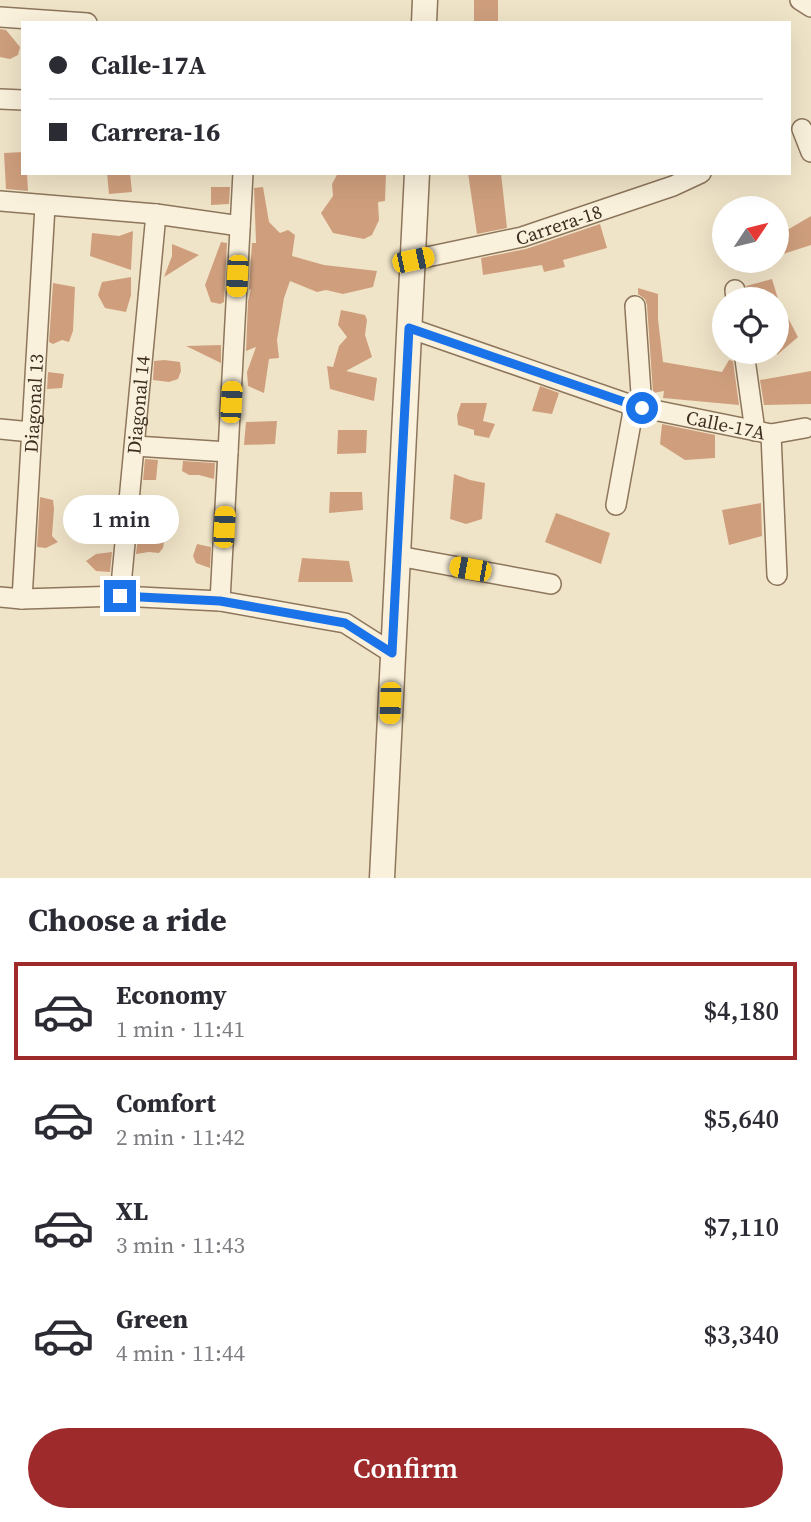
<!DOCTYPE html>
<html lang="en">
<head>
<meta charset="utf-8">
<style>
	:root { --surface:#fff; --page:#f7f7f7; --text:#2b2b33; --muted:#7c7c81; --line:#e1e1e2; --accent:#9e2a2b }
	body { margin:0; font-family:"Source Serif 4",serif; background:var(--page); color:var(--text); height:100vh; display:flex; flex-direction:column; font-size:26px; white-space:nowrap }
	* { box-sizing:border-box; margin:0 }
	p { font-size:23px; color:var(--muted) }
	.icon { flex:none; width:38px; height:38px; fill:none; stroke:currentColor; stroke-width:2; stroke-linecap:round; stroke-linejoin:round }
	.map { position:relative; height:878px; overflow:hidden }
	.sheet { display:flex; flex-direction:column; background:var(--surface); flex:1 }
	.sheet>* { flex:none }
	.guide { position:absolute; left:21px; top:21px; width:770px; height:154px; border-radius:0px; box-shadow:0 7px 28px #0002; display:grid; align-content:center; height:154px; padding:0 28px; background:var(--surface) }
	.needle { width:46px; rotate:55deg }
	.fabs { position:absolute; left:712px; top:196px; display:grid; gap:14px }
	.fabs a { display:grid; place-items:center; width:77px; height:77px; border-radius:50%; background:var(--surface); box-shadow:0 7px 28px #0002; font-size:35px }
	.end { position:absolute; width:32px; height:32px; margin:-16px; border:9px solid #1a73e8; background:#fff; box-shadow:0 0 0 4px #fff }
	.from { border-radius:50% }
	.bubble { position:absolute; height:49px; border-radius:24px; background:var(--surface); box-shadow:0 7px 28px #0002; font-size:23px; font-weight:600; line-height:49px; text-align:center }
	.car { position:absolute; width:21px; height:42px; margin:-21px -10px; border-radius:9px; box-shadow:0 0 5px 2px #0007; background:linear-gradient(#f5c518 24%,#345 0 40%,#f5c518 0 76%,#345 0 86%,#f5c518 0) }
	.guide b { display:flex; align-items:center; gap:24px; height:66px; font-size:26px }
	.guide b+b { border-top:2px solid var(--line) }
	.guide i { width:18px; height:18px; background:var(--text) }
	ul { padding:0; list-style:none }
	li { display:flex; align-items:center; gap:21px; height:98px; margin:0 14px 10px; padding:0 14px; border:4px solid transparent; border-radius:0px }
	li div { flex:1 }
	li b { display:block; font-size:26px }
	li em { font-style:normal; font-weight:600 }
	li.selected { border-color:var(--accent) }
	li>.icon { width:63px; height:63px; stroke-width:1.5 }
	h2 { padding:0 28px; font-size:32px; line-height:84px }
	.button { display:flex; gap:14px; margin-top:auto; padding:14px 28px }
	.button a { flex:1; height:80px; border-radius:42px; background:var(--accent); color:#fff; font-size:28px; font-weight:600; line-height:80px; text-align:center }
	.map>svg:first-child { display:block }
	.building { fill:#cf9f7d }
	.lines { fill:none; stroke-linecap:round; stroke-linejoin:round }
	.minor-casing { stroke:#8d765c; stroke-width:22 }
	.tertiary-casing { stroke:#8d765c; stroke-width:27 }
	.minor { stroke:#faf1dc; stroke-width:19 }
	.tertiary { stroke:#faf1dc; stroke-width:24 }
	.route { stroke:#1a73e8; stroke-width:9 }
	.labels { text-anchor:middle; stroke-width:5; stroke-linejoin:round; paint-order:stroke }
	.street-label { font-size:19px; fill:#3d2e20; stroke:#f7eed8 }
</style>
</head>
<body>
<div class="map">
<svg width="811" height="878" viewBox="0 0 811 878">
	<rect width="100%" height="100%" fill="#f0e4c8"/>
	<g class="building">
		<rect x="474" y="0" width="24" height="23"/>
		<polygon points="0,29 6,30 20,47 18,55 10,59 0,57"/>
		<polygon points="23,152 23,173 27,173 28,191 6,189 4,153"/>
		<polygon points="107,173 130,173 132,192 109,194"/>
		<polygon points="338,173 386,173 385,201 378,202 379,220 372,235 364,239 333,233 321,213 333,196 332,184"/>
		<polygon points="468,173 501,173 507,228 477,234"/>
		<polygon points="211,187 230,187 229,204 211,205"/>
		<polygon points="263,187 269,222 280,233 288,230 295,235 292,256 324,265 377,271 373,287 343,294 326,290 317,292 290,281 284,298 277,340 279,358 269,359 264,393 248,386 247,372 256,347 246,351 248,301 251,289 249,290 252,243 256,243 254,188"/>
		<polygon points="811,216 811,245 777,256 777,236"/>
		<polygon points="600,224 607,248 563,260 565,267 544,272 542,265 483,275 481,258 526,249"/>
		<polygon points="133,231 131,270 90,256 92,233 119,236"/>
		<polygon points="221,242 227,243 224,302 220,304 211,302 205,285"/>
		<polygon points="172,244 199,255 164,277 172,256"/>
		<polygon points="131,277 131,295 126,312 105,308 98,295 102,282"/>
		<polygon points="772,279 778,299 798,337 777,355 777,299 748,299 746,286"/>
		<polygon points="53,283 75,287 73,331 69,342 62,340 53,344 49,342"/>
		<polygon points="638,288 658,294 658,319 663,362 722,372 729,360 733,361 739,405 663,398 664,391 653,393 647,305 645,299 638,294"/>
		<polygon points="341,310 365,315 367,320 365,335 372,357 346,371 377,378 374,401 330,389 327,366 333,367 339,346 347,337 338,325"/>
		<polygon points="221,345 221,363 186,346"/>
		<polygon points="164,360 180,362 181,371 178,379 169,382 153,380 154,361"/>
		<polygon points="811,371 811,404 764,405 760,380"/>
		<polygon points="48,372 64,374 62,388 47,389"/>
		<polygon points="540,386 559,393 552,414 532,411"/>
		<polygon points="461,403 487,403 483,421 495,424 489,438 474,435 474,430 458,425 457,415"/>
		<polygon points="277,421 275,444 244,445 246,422"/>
		<polygon points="662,424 715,435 715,458 685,460 660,444"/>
		<polygon points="338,430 367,430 366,453 337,454"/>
		<polygon points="145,459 158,460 156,480 143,480"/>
		<polygon points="183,461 215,463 214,479 199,475 189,475 182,471"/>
		<polygon points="454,474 470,480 485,483 482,519 466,524 450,519"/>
		<polygon points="330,492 362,492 363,510 329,513"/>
		<polygon points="40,497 53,500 54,509 52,536 58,542 46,548 37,547"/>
		<polygon points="761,503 762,536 729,545 722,510"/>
		<polygon points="556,513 610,533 601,564 545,542"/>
		<polygon points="150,518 164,522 166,531 163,548 159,553 149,552 136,554 139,528"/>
		<polygon points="197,544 211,547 210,568 196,563 193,556"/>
		<polygon points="112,552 110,572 96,571 86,561 96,554"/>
		<polygon points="302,558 349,561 353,582 298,582"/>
	</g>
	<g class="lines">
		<g class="minor-casing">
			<g id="minor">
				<polyline points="800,0 811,7"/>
				<polyline points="0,17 87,23"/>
				<polyline points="0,99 23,100"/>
				<polyline points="802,129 811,152"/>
				<polyline points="0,201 156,214 240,226"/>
				<path id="s1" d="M 413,260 L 522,237 L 673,186 L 701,173"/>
				<polyline points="735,290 736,299"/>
				<polyline points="635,306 642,408"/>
				<path id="s2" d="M 409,328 L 634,406 L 771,434 L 805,428"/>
				<polyline points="744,352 755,431"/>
				<polyline points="0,429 31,432"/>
				<polyline points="771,434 777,575"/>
				<polyline points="135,446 228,452"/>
				<polyline points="616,505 634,406"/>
				<polyline points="398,556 551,584"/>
				<path id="s3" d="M 120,596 L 156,214"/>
				<polyline points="0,597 22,599 120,596 220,601 345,623 392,653"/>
				<path id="s4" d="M 22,599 L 45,206"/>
				<polyline points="220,601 243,173"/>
			</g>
		</g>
		<g class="tertiary-casing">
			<g id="tertiary">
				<polyline points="424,23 425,0"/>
				<polyline points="382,878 417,173"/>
			</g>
		</g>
		<use href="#minor" class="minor"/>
		<use href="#tertiary" class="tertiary"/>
	</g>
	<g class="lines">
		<polyline class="route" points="120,596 220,601 345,623 392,653 409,328 642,408"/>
	</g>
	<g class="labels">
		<g class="street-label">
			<text dy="7" stroke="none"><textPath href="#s1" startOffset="150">Carrera-18</textPath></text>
			<text dy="7" stroke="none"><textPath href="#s4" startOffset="196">Diagonal 13</textPath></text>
			<text dy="7" stroke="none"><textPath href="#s3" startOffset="192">Diagonal 14</textPath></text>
			<text dy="7" stroke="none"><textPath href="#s2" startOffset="332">Calle-17A</textPath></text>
		</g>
	</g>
</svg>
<div class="fabs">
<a><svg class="needle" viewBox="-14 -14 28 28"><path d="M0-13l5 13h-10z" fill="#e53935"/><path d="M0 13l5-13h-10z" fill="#7c7c81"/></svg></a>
<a><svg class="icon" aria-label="locate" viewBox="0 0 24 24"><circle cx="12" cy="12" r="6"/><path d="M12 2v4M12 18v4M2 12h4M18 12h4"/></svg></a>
</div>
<i class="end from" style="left:642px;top:408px"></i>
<i class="end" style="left:120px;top:596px"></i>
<div class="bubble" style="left:63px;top:495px;width:116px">1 min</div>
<i class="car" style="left:413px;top:260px;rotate:78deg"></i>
<i class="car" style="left:237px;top:276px;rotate:183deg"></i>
<i class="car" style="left:231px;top:402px;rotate:3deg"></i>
<i class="car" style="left:224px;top:527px;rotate:3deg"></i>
<i class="car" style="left:470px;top:569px;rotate:280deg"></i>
<i class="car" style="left:390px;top:703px;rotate:182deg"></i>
<div class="guide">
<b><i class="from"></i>Calle-17A</b>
<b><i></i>Carrera-16</b>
</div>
</div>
<section class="sheet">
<h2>Choose a ride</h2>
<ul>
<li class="selected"><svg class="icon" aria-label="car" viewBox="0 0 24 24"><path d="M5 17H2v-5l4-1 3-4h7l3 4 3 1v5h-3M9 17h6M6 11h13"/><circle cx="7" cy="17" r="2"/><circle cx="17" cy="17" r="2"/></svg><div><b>Economy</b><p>1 min · 11:41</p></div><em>$4,180</em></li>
<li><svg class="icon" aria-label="car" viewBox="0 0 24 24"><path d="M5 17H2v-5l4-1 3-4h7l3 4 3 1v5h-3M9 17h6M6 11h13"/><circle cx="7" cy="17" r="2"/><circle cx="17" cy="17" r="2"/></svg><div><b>Comfort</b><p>2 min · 11:42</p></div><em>$5,640</em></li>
<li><svg class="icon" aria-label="car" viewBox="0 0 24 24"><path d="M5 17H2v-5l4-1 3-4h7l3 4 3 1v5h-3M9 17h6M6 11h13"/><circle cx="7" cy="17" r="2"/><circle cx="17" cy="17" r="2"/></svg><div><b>XL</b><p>3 min · 11:43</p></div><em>$7,110</em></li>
<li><svg class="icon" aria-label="car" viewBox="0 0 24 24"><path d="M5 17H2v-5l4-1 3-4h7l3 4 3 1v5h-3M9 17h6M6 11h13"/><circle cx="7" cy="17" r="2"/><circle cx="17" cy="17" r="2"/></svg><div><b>Green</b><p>4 min · 11:44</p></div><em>$3,340</em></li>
</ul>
<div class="button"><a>Confirm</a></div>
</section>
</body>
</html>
